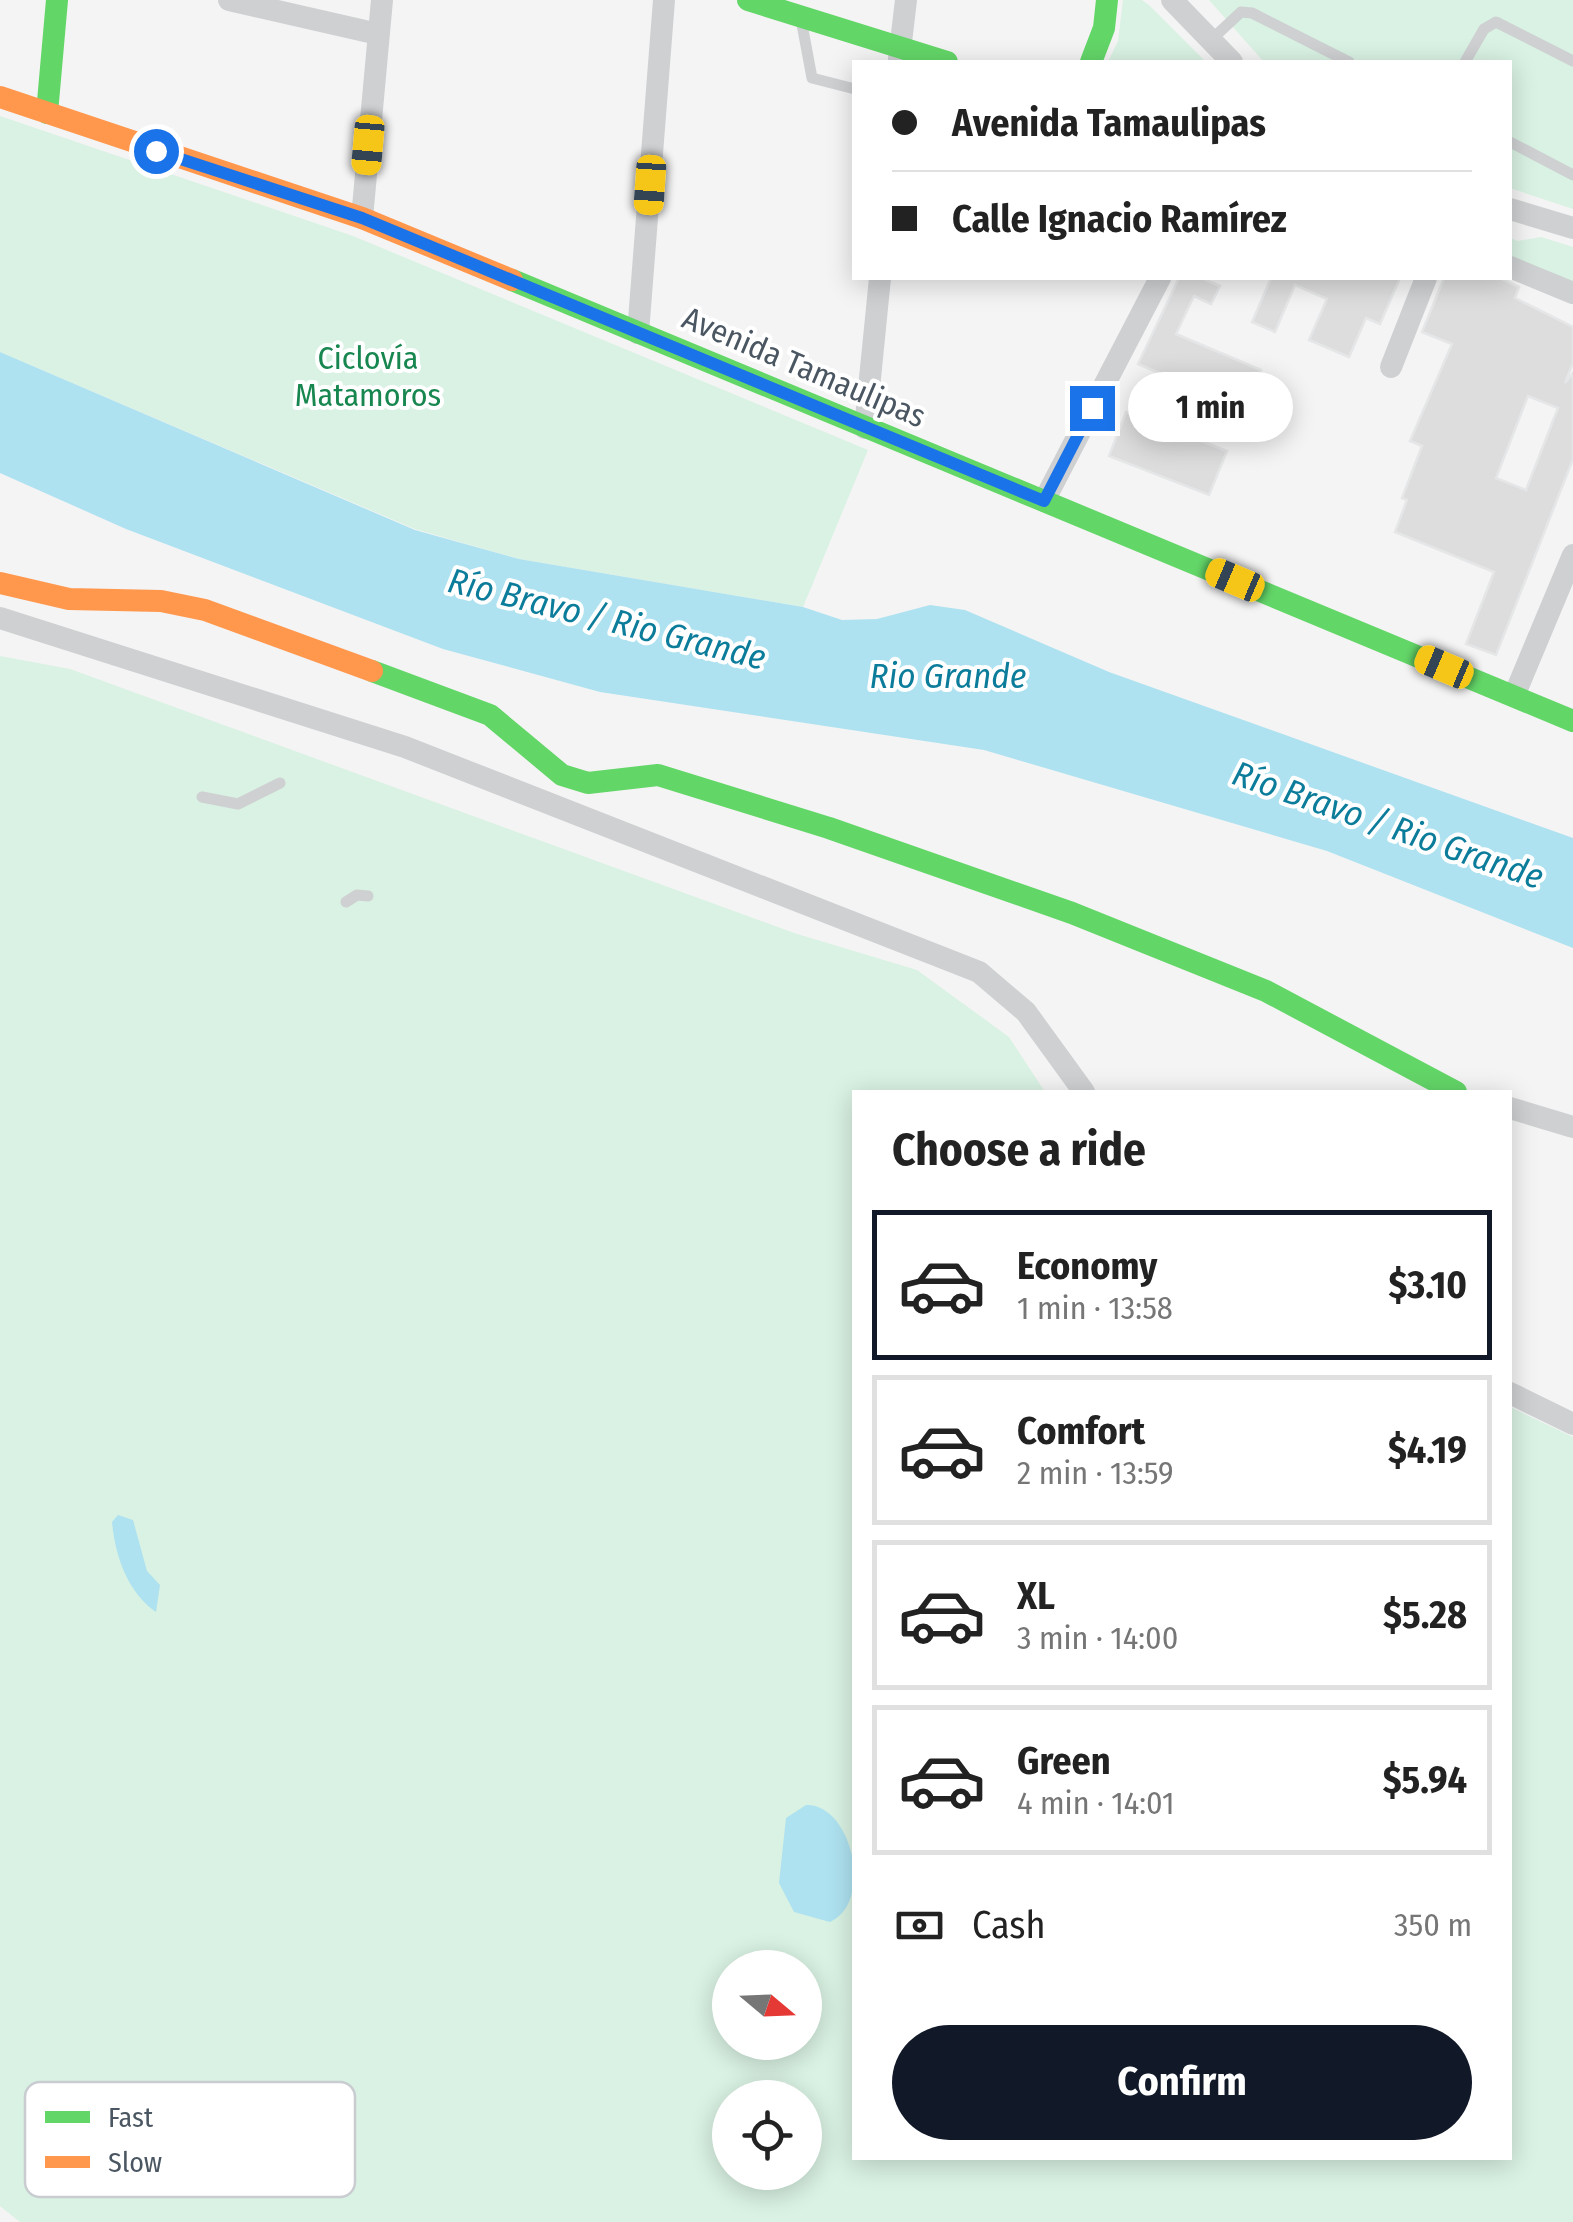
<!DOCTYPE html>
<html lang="en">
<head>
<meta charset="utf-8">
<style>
	:root { --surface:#fff; --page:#f2f2f2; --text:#222; --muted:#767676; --line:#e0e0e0; --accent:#111827 }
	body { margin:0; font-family:"Fira Sans Condensed",sans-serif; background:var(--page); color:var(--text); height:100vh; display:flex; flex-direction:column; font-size:38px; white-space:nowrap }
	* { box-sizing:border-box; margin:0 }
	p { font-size:32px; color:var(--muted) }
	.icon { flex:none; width:55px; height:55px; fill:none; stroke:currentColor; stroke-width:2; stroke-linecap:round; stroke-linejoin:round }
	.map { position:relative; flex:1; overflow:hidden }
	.drawer { position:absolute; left:852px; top:1090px; width:660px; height:1070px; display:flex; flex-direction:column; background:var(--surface); border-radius:0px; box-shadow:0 5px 25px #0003 }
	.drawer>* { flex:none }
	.guide { position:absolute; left:852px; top:60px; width:660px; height:220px; border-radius:0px; box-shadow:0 5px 25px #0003; display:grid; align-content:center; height:220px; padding:0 40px; background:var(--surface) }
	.needle { width:65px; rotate:109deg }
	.controls { position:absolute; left:712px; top:1950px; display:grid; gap:20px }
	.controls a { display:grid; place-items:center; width:110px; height:110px; border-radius:50%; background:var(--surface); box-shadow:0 5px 25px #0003; font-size:50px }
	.end { position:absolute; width:45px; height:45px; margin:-22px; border:12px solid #1a73e8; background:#fff; box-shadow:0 0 0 5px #fff }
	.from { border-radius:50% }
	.bubble { position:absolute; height:70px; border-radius:35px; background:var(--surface); box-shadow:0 5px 25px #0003; font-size:32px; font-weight:700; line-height:70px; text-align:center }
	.car { position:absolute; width:30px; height:60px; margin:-30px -15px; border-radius:12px; box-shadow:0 0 8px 2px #0007; background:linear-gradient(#f5c518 24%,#345 0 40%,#f5c518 0 76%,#345 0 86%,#f5c518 0) }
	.guide b { display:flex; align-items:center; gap:35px; height:95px; font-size:38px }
	.guide b+b { border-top:2px solid var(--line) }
	.guide i { width:25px; height:25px; background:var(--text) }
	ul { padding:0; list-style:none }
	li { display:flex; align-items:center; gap:30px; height:150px; margin:0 20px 15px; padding:0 20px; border:5px solid var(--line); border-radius:0px }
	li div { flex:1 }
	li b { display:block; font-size:38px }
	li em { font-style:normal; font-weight:700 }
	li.on { border-color:var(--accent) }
	li>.icon { width:90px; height:90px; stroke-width:1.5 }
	h2 { padding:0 40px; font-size:45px; line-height:120px }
	.pay { display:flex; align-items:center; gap:25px; height:110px; padding:0 40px; font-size:38px }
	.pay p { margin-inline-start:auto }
	.cta { display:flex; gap:20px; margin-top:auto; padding:20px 40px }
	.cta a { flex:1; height:115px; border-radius:60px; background:var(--accent); color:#fff; font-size:40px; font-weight:700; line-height:115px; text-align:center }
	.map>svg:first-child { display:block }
	.green { fill:#d9f2e3; fill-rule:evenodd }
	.water { fill:#aee2f0 }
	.building { fill:#ddddde; stroke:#e5e6e7; stroke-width:2.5; fill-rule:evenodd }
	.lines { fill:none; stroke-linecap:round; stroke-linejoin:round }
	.lane { stroke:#ced0d2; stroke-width:11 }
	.street { stroke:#ced0d2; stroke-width:22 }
	.fast { stroke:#63d668; stroke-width:22 }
	.slow { stroke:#ff974d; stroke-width:22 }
	.route { stroke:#1a73e8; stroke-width:12 }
	.labels { text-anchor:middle; stroke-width:8; stroke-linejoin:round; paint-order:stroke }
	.park-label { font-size:32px; fill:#17864f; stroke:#fff }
	.street-label { font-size:32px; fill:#4a5661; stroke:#fff }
	.water-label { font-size:35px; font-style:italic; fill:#0c7c9b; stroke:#fff }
	.key { fill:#fff; stroke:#c9ccd0; stroke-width:2.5 }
	.key-label { font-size:28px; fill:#4a5661 }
</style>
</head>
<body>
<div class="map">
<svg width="1573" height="2222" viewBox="0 0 1573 2222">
	<rect width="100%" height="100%" fill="#f4f4f4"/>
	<g class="green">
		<polygon points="1123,0 1142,0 1150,6 1206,62 1108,62 1118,41"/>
		<polygon points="1209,0 1573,0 1573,209 1510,188 1510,62 1264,62"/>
		<polygon points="0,116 353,236 868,450 803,607 519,559 415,529 0,352"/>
		<polygon points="1541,237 1573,247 1573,283 1510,256 1510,238 1518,241"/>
		<path d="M 0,656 L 70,669 L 794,933 L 917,970 L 1009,1037 L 1045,1092 L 855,1092 L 855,2158 L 1510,2158 L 1510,1407 L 1573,1437 L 1573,2222 L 20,2222 L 0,2206 ZM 730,1968 L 805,1968 L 805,2042 L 730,2042 ZM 730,2098 L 805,2098 L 805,2172 L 730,2172 Z"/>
	</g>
	<g class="water">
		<polygon points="0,352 415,530 519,559 803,607 842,620 877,619 930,605 965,610 1109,672 1573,838 1573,948 1327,851 984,750 600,692 443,649 126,529 0,473"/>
		<path d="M 118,1515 L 133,1520 L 147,1571 L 160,1585 L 156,1612 C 128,1593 115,1556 112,1522 Z"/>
		<path d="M 806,1805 C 851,1803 875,1901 830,1922 L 794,1912 L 779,1883 L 786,1818 Z"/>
	</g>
	<g class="building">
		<polygon points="1179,278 1201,278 1220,286 1211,304 1194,296 1176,334 1261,370 1243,414 1208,399 1191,437 1227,451 1209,495 1109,456 1126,412 1143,419 1162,374 1138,364"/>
		<polygon points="1271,278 1400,278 1380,324 1366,318 1349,357 1309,340 1327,299 1295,285 1275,332 1252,322"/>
		<path d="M 1444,278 L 1500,278 L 1519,287 L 1515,298 L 1573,327 L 1573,363 L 1565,383 L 1573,373 L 1573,459 L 1496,655 L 1466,644 L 1494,572 L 1395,532 L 1407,500 L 1402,498 L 1422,446 L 1410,441 L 1452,344 L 1422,332 ZM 1528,396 L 1558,408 L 1526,490 L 1496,478 Z"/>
	</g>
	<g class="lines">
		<g class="lane">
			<polyline points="801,19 812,78 855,89"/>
			<polyline points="1211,40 1241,12 1252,13 1349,62"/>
			<polyline points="1465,62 1484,29 1496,22 1573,61"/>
			<polyline points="1510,142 1573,175"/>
			<polyline points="202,797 238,804 280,783"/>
			<polyline points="346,902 357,895 368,896"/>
		</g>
		<g class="street">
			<polyline points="229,0 378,34"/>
			<polyline points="1172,0 1232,62"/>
			<polyline points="899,59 906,0"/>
			<polyline points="1510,209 1573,228"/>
			<polyline points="362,218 382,0"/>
			<polyline points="1510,267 1573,293"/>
			<polyline points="638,333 664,0"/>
			<polyline points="1391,367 1426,278"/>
			<polyline points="865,428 880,278"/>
			<polyline points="1044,501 1160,278"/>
			<polyline points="0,618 405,747 979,972 1026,1012 1084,1092"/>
			<polyline points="1514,696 1573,555"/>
			<polyline points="1510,1108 1573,1127"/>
			<polyline points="1510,1393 1573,1424"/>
		</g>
		<g class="fast">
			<polyline points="748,0 947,62"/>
			<polyline points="1091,62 1104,28 1107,0"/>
			<polyline points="47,113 57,0"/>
			<polyline points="512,280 1573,721"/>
			<polyline points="372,671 490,715 562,775 588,783 658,775 829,828 1072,913 1266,991 1456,1092"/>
		</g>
		<g class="slow">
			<polyline points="0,97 362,218 512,280"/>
			<polyline points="0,583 69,599 161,601 205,610 372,671"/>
		</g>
	</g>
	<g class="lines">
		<polyline class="route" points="156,151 362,218 1044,501 1092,408"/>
	</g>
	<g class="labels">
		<g class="park-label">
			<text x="368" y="369">Ciclovía<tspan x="368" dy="37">Matamoros</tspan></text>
		</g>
		<g class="street-label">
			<text transform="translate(804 367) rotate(23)" y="11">Avenida Tamaulipas</text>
		</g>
		<g class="water-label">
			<text transform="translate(607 619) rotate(14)" y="12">Río Bravo / Rio Grande</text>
			<text x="948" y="688">Rio Grande</text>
			<text transform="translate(1388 825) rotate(19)" y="12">Río Bravo / Rio Grande</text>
		</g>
	</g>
	<rect x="25" y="2082" width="330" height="115" rx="15" class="key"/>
	<rect x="45" y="2111" width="45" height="12" fill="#63d668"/>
	<rect x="45" y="2156" width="45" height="12" fill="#ff974d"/>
	<g class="key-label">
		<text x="108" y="2127">Fast</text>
		<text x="108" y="2172">Slow</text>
	</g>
</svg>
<div class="controls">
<a><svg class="needle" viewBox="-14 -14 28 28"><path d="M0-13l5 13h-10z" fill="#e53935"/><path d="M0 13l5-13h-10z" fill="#767676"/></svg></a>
<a><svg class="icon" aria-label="locate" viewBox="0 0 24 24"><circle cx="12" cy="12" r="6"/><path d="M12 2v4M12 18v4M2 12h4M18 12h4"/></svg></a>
</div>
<i class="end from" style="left:156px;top:151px"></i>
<i class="end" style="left:1092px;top:408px"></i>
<div class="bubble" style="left:1128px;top:372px;width:165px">1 min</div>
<i class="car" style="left:368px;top:145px;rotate:185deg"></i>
<i class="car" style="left:650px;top:185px;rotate:184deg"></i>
<i class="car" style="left:1235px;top:580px;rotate:293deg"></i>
<i class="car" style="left:1444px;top:667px;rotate:293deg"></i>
<div class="guide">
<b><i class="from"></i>Avenida Tamaulipas</b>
<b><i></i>Calle Ignacio Ramírez</b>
</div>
<section class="drawer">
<h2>Choose a ride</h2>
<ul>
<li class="on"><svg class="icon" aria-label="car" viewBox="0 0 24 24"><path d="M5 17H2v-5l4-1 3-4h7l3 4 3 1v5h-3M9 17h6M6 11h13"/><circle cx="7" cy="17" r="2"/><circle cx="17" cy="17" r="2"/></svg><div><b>Economy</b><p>1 min · 13:58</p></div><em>$3.10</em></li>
<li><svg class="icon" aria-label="car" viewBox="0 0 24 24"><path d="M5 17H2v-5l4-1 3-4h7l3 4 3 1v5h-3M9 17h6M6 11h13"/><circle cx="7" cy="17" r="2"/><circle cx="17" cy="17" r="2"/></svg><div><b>Comfort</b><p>2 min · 13:59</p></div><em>$4.19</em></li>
<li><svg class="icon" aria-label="car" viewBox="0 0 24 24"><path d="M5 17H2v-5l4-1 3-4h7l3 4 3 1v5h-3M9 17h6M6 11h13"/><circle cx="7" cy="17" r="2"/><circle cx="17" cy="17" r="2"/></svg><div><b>XL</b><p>3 min · 14:00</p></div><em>$5.28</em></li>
<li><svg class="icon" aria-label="car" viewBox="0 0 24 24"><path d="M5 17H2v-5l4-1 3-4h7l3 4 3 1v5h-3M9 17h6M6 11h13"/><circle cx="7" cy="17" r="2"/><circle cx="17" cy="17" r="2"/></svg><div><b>Green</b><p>4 min · 14:01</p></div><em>$5.94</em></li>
</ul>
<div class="pay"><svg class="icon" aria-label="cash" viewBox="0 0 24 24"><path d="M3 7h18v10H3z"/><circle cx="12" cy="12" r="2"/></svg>Cash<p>350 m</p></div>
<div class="cta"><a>Confirm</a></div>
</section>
</div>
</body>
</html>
